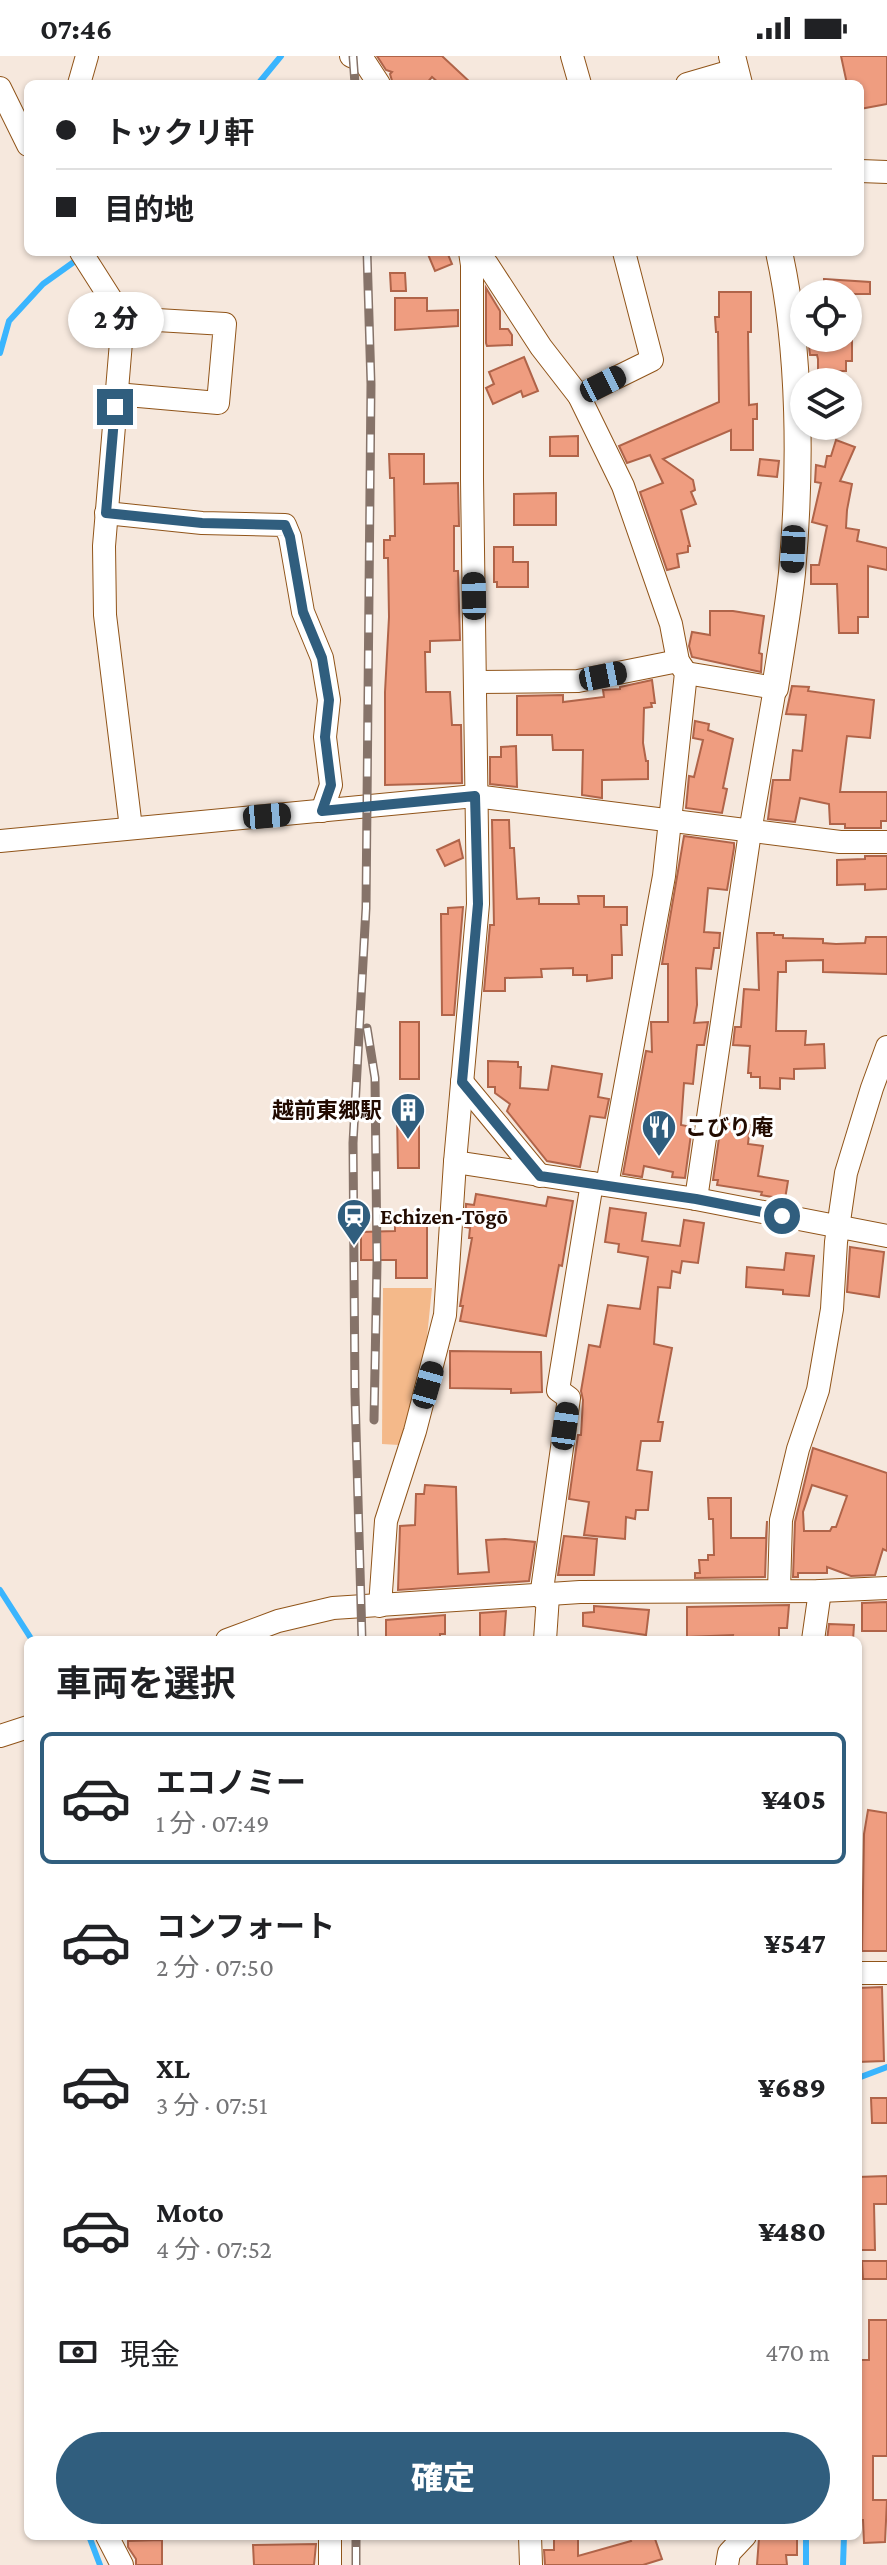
<!DOCTYPE html>
<html lang="ja">
<head>
<meta charset="utf-8">
<style>
	:root { --surface:#fff; --page:#f2f2f2; --text:#202124; --muted:#757577; --line:#e0e0e0; --accent:#305e7e }
	body { margin:0; font-family:"Crimson Pro","Noto Sans JP",serif; background:var(--page); color:var(--text); height:100vh; display:flex; flex-direction:column; font-size:30px; white-space:nowrap }
	* { box-sizing:border-box; margin:0 }
	p { font-size:26px; color:var(--muted) }
	.icon { flex:none; width:44px; height:44px; fill:none; stroke:currentColor; stroke-width:2; stroke-linecap:round; stroke-linejoin:round }
	.map { position:relative; flex:1; overflow:hidden }
	.side { position:absolute; left:24px; top:1580px; width:838px; height:904px; display:flex; flex-direction:column; background:var(--surface); border-radius:12px; box-shadow:0 2px 6px #0004 }
	.side>* { flex:none }
	.guide { position:absolute; left:24px; top:24px; width:840px; height:176px; border-radius:12px; box-shadow:0 2px 6px #0004; display:grid; align-content:center; height:176px; padding:0 32px; background:var(--surface) }
	.fabs { position:absolute; left:790px; top:224px; display:grid; gap:16px }
	.fabs a { display:grid; place-items:center; width:72px; height:72px; border-radius:50%; background:var(--surface); box-shadow:0 2px 6px #0004; font-size:40px }
	.end { position:absolute; width:36px; height:36px; margin:-18px; border:10px solid #305e7e; background:#fff; box-shadow:0 0 0 4px #fff }
	.from { border-radius:50% }
	.bubble { position:absolute; height:56px; border-radius:28px; background:var(--surface); box-shadow:0 2px 6px #0004; font-size:26px; font-weight:800; line-height:56px; text-align:center }
	.car { position:absolute; width:24px; height:48px; margin:-24px -12px; border-radius:10px; box-shadow:0 0 6px 2px #0007; background:linear-gradient(#222 24%,#8ab4d8 0 40%,#222 0 76%,#8ab4d8 0 86%,#222 0) }
	.guide b { display:flex; align-items:center; gap:28px; height:76px; font-size:30px }
	.guide b+b { border-top:2px solid var(--line) }
	.guide i { width:20px; height:20px; background:var(--text) }
	ul { padding:0; list-style:none }
	li { display:flex; align-items:center; gap:24px; height:132px; margin:0 16px 12px; padding:0 16px; border:4px solid transparent; border-radius:12px }
	li div { flex:1 }
	li b { display:block; font-size:30px }
	li em { font-style:normal; font-weight:800 }
	li.on { border-color:var(--accent) }
	li>.icon { width:72px; height:72px; stroke-width:1.5 }
	h2 { padding:0 32px; font-size:36px; line-height:96px }
	.pay { display:flex; align-items:center; gap:20px; height:88px; padding:0 32px; font-size:30px }
	.pay p { margin-inline-start:auto }
	.button { display:flex; gap:16px; margin-top:auto; padding:16px 32px }
	.button a { flex:1; height:92px; border-radius:48px; background:var(--accent); color:#fff; font-size:32px; font-weight:800; line-height:92px; text-align:center }
	.status { display:flex; justify-content:space-between; align-items:center; height:56px; padding:0 40px; background:var(--surface); direction:ltr }
	.status svg { height:22px; fill:currentColor }
	.map>svg:first-child { display:block }
	.green { fill:#f4b98a }
	.lines { fill:none; stroke-linecap:round; stroke-linejoin:round }
	.stream { stroke:#3ab5fe; stroke-width:6 }
	.building { fill:#ef9d80; stroke:#b06449; stroke-width:2; fill-rule:evenodd }
	.minor-casing { stroke:#905419; stroke-width:24 }
	.tertiary-casing { stroke:#905419; stroke-width:28 }
	.minor { stroke:#fff; stroke-width:22 }
	.tertiary { stroke:#fff; stroke-width:26 }
	.rail-casing { stroke:#867369; stroke-width:9 }
	.rail { stroke:#fff; stroke-width:6; stroke-dasharray:18; stroke-linecap:butt }
	.route { stroke:#305e7e; stroke-width:10 }
	.labels { text-anchor:middle; stroke-width:6; stroke-linejoin:round; paint-order:stroke }
	.poi-label { font-size:22px; font-weight:bold; fill:#210a00; stroke:#fff; text-anchor:start }
</style>
</head>
<body>
<div class="status"><b>07:46</b><svg viewBox="0 0 49 12"><path d="M0 12V9h3v3zM5 12V6h3v6zM10 12V3h3v9zM15 12V0h3v12zM26 1h20v11H26zM47 4h2v5h-2z"/></svg></div>
<div class="map">
<svg width="887" height="2509" viewBox="0 0 887 2509">
	<rect width="100%" height="100%" fill="#f6e8dd"/>
	<polygon class="green" points="383,1232 432,1232 426,1291 399,1389 382,1388"/>
	<g class="lines">
		<g class="stream">
			<polyline points="258,28 281,0"/>
			<polyline points="0,297 9,265 43,228 78,203"/>
			<polyline points="0,1534 32,1584"/>
			<polyline points="858,2022 887,2011"/>
			<polyline points="89,2480 100,2509"/>
			<polyline points="806,2509 806,2480"/>
			<polyline points="843,2509 844,2480"/>
		</g>
	</g>
	<g class="building">
		<polygon points="377,0 442,0 472,28 440,28 432,21 426,28 393,28 390,18 392,16 386,14"/>
		<polygon points="841,0 887,0 887,48 860,53 860,28 847,28"/>
		<polygon points="427,196 447,196 452,208 435,215"/>
		<polygon points="390,217 405,217 406,235 391,235"/>
		<polygon points="824,223 870,226 870,238 824,238"/>
		<polygon points="486,232 500,255 500,273 508,273 512,279 512,289 487,290 486,287"/>
		<polygon points="719,236 751,236 751,276 748,276 749,349 757,348 757,363 753,363 753,394 731,394 731,374 663,403 693,424 695,434 691,436 696,448 681,454 690,490 688,490 688,496 677,498 679,511 667,514 640,436 663,427 650,399 627,407 619,390 719,346 718,276 716,276 715,261 719,261"/>
		<polygon points="395,242 427,242 427,255 458,254 458,270 395,274"/>
		<polygon points="808,282 852,282 852,305 846,305 846,315 818,315 818,303 817,299 810,299"/>
		<polygon points="524,301 538,335 523,341 521,335 493,348 486,332 494,328 489,316"/>
		<polygon points="578,380 578,400 550,400 550,381"/>
		<polygon points="836,384 855,391 840,425 852,428 847,454 846,472 859,474 857,485 887,492 887,514 868,510 868,561 858,561 858,577 839,577 837,528 811,528 811,509 819,509 827,470 812,466 821,427 815,426 816,409 825,411 827,400 831,400"/>
		<polygon points="389,398 424,398 424,428 458,427 459,470 454,470 454,515 458,515 460,584 430,585 430,596 425,596 426,636 450,636 452,669 461,669 462,727 385,729 385,636 389,561 388,502 384,502 384,484 390,484 390,480 395,480 394,422 390,422"/>
		<polygon points="760,403 779,405 777,421 758,419"/>
		<polygon points="556,437 556,469 514,469 514,438"/>
		<polygon points="494,491 513,491 513,506 528,506 528,531 497,531 497,526 494,526"/>
		<polygon points="710,555 733,555 764,560 759,597 762,598 761,616 692,601 689,590 692,576 710,579"/>
		<polygon points="652,624 655,647 651,647 652,651 644,652 643,687 646,705 648,705 648,723 602,724 602,742 582,739 583,694 553,694 552,679 517,679 517,640 563,639 563,646 604,641 603,634 620,633 620,631"/>
		<polygon points="792,630 809,631 808,635 874,644 870,682 847,680 840,736 887,736 887,765 881,765 881,772 845,772 845,768 830,768 829,748 800,742 795,766 768,763 773,724 790,724 793,694 802,695 806,659 786,658"/>
		<polygon points="695,665 709,668 708,674 733,683 723,732 727,733 722,757 686,752 689,720 694,721 703,684 693,682"/>
		<polygon points="516,690 517,731 490,728 490,701 501,701 501,691"/>
		<polygon points="492,764 509,764 510,792 514,792 517,843 539,842 539,848 579,848 578,840 604,840 604,851 627,851 627,869 621,869 622,899 612,899 612,922 587,925 587,919 573,919 573,912 541,913 542,921 505,922 505,935 484,935 490,869 494,869"/>
		<polygon points="684,780 734,787 734,792 727,834 708,832 704,876 720,877 719,892 714,892 711,913 696,912 697,949 694,967 708,966 704,989 697,989 693,1028 684,1027 681,1069 692,1071 685,1122 672,1121 673,1116 644,1110 642,1121 623,1118 646,995 652,996 651,966 668,966 668,908 662,908"/>
		<polygon points="459,784 463,802 445,810 437,794"/>
		<polygon points="865,800 887,800 887,833 865,834 865,828 837,829 837,804 865,803"/>
		<polygon points="463,851 454,959 442,959 441,858 448,858 448,852"/>
		<polygon points="757,877 774,877 774,879 783,879 783,882 823,883 823,887 836,888 865,887 866,881 887,881 887,918 823,916 823,904 786,905 786,916 778,916 776,975 806,975 805,989 824,988 825,1012 794,1013 794,1023 780,1022 780,1033 760,1032 760,1021 751,1021 751,1017 748,1017 750,990 733,989 735,971 741,971 744,933 759,934"/>
		<rect x="400" y="966" width="19" height="57"/>
		<polygon points="488,1005 518,1006 518,1011 521,1011 520,1032 548,1034 552,1010 602,1018 598,1041 609,1043 605,1062 590,1060 580,1111 547,1105 507,1055 510,1048 495,1037 495,1031 488,1031"/>
		<polygon points="397,1058 419,1058 419,1112 398,1112"/>
		<polygon points="724,1065 750,1069 748,1088 763,1090 758,1120 788,1125 785,1143 761,1139 762,1136 717,1129 718,1124 713,1124 720,1075 723,1075"/>
		<polygon points="476,1138 546,1150 548,1141 573,1145 562,1210 559,1209 546,1280 460,1265 463,1250 460,1250 472,1182 469,1182 470,1172 465,1171 466,1148 474,1149"/>
		<polygon points="610,1152 646,1157 642,1185 680,1190 684,1164 704,1167 698,1207 682,1205 680,1217 672,1215 670,1232 658,1231 654,1288 672,1292 658,1366 663,1366 660,1385 641,1385 637,1414 652,1416 648,1454 636,1454 635,1463 626,1461 625,1483 584,1479 589,1446 569,1443 578,1379 581,1379 583,1344 581,1335 589,1289 600,1291 608,1249 640,1253 648,1201 618,1196 619,1188 605,1186"/>
		<polygon points="427,1156 427,1222 396,1222 396,1204 361,1204 361,1176 395,1175 395,1157"/>
		<polygon points="850,1191 884,1196 879,1241 847,1236"/>
		<polygon points="786,1197 814,1200 809,1240 783,1238 783,1234 746,1231 747,1211 784,1214"/>
		<polygon points="450,1295 541,1296 542,1336 511,1337 511,1333 450,1332"/>
		<path d="M 813,1392 L 887,1417 L 887,1495 L 883,1493 L 875,1519 L 851,1520 L 827,1511 L 827,1517 L 798,1517 L 798,1521 L 793,1521 L 795,1466 ZM 812,1429 L 847,1440 L 836,1471 L 832,1471 L 830,1475 L 804,1475 L 803,1456 Z"/>
		<polygon points="425,1429 456,1431 458,1518 489,1516 486,1484 505,1483 535,1486 529,1525 398,1534 400,1470 415,1469 416,1438 424,1438"/>
		<polygon points="708,1442 731,1442 731,1482 766,1482 767,1465 765,1521 695,1522 695,1517 700,1517 699,1504 708,1504 708,1499 714,1499 713,1463 709,1463"/>
		<polygon points="564,1480 597,1483 594,1519 558,1519"/>
		<polygon points="887,1546 887,1575 862,1575 862,1547"/>
		<polygon points="789,1549 787,1572 779,1572 779,1584 732,1584 733,1579 687,1581 687,1551"/>
		<polygon points="594,1550 649,1554 646,1579 583,1570 583,1557 594,1556"/>
		<polygon points="506,1555 504,1584 480,1584 480,1557"/>
		<polygon points="445,1559 445,1578 440,1578 440,1584 386,1584 386,1564"/>
		<polygon points="829,1568 854,1569 853,1584 827,1584"/>
		<polygon points="868,1754 887,1757 887,1895 862,1895 864,1778"/>
		<polygon points="882,1931 884,2005 858,2006 858,1932"/>
		<polygon points="871,2042 887,2042 887,2067 872,2067"/>
		<polygon points="887,2120 887,2148 874,2148 875,2194 858,2194 858,2121"/>
		<polygon points="862,2205 887,2205 887,2223 863,2223"/>
		<polygon points="869,2264 887,2264 887,2400 873,2400 873,2444 887,2444 885,2486 864,2487 863,2464 858,2464 858,2304 869,2304"/>
		<polygon points="554,2480 578,2480 578,2500 631,2485 629,2480 654,2480 662,2503 643,2509 545,2509 544,2494 554,2494"/>
		<polygon points="759,2482 797,2482 797,2499 786,2499 787,2509 757,2509"/>
		<polygon points="162,2484 162,2509 136,2509 136,2503 128,2491 128,2485"/>
		<polygon points="316,2488 314,2509 254,2509 253,2489"/>
	</g>
	<g class="lines">
		<g class="minor-casing">
			<g id="minor">
				<polyline points="351,0 364,5 379,28"/>
				<polyline points="572,0 580,28"/>
				<polyline points="79,28 87,0"/>
				<polyline points="687,28 735,14"/>
				<polyline points="0,32 28,89"/>
				<polyline points="860,115 887,116"/>
				<polyline points="81,196 123,262 104,490 105,559 131,772"/>
				<polyline points="472,209 487,208 541,291 579,340 604,391 623,430 671,568 678,605 686,617 664,820 607,1129"/>
				<polyline points="116,338 218,347 225,268 123,262"/>
				<polyline points="579,340 652,304 624,196"/>
				<polyline points="106,457 202,467 285,469 290,481 303,556 322,602 329,644 325,681 331,729 322,755"/>
				<polyline points="686,617 775,632 750,776 696,1143"/>
				<polyline points="476,626 578,625 678,605"/>
				<polyline points="0,785 475,740 840,786 887,786"/>
				<polyline points="462,1026 540,1120"/>
				<polyline points="455,1106 696,1143 887,1180"/>
				<polyline points="779,1535 781,1464 798,1393 818,1334 832,1253 836,1186 846,1117 872,1032 887,991"/>
				<polyline points="541,1541 569,1342 558,1334 592,1127"/>
				<polyline points="380,1550 386,1465 415,1375 445,1259 455,1106 478,848 472,423 472,209 470,196"/>
				<polyline points="227,1584 278,1565 333,1552 580,1536 820,1535 887,1532"/>
				<polyline points="545,1584 548,1540"/>
				<polyline points="813,1584 820,1535"/>
				<polyline points="0,1680 28,1671"/>
				<polyline points="858,1917 887,1917"/>
				<polyline points="107,2480 122,2509"/>
				<polyline points="530,2480 531,2509"/>
				<polyline points="330,2509 330,2480"/>
				<polyline points="727,2509 729,2497 745,2480"/>
			</g>
		</g>
		<g class="tertiary-casing">
			<g id="tertiary">
				<polyline points="732,0 739,28"/>
				<path d="M 775,632 C 781,594 788,555 792,517 C 801,416 801,295 779,196"/>
			</g>
		</g>
		<use href="#minor" class="minor"/>
		<use href="#tertiary" class="tertiary"/>
		<g class="rail-casing">
			<g id="rail">
				<polyline points="353,0 355,28"/>
				<polyline points="367,972 375,1022 377,1206 374,1364"/>
				<polyline points="362,1584 355,1338 353,1087 366,852 371,328 367,196"/>
				<polyline points="356,2509 356,2480"/>
			</g>
		</g>
		<use href="#rail" class="rail"/>
	</g>
	<g class="lines">
		<polyline class="route" points="115,351 106,457 202,467 285,469 290,481 303,556 322,602 329,644 325,681 331,729 322,755 475,740 478,848 462,1026 540,1120 696,1143 782,1160"/>
	</g>
	<defs>
		<g id="building-pin" transform="scale(1.8)"><path d="M0 17L-7.5 6A9.5 9.5 0 1 1 7.5 6Z" fill="#305e7e" stroke="#fff"/><path d="M-4-6H4V6H1V3H-1V6H-4ZM-2.5-4.3h1.7v1.8h-1.7ZM.8-4.3h1.7v1.8H.8ZM-2.5-1h1.7V.8h-1.7ZM.8-1h1.7V.8H.8Z" fill="#fff"/></g>
		<g id="restaurant-pin" transform="scale(1.8)"><path d="M0 17L-7.5 6A9.5 9.5 0 1 1 7.5 6Z" fill="#305e7e" stroke="#fff"/><path d="M-5-6h1v4h1v-4h1v4h1v-4h1v5L-1.5 .5V6h-2V.5L-5-1ZM5-6V6H3V1.5H1.5Q1.5-4 5-6Z" fill="#fff"/></g>
		<g id="station-pin" transform="scale(1.8)"><path d="M0 17L-7.5 6A9.5 9.5 0 1 1 7.5 6Z" fill="#305e7e" stroke="#fff"/><path d="M-3-6H3Q5-6 5-4V2Q5 4 3 4L4.5 6H3L1.5 4h-3L-3 6H-4.5L-3 4Q-5 4-5 2V-4Q-5-6-3-6ZM-3.5-4v3h7v-3ZM-3.5 1v1.5H-2V1ZM2 1v1.5H3.5V1Z" fill="#fff"/></g>
	</defs>
	<g fill-rule="evenodd">
		<use href="#building-pin" x="408" y="1054"/>
		<use href="#restaurant-pin" x="659" y="1071"/>
		<use href="#station-pin" x="354" y="1160"/>
	</g>
	<g class="labels">
		<g class="poi-label">
			<text x="382" y="1062" text-anchor="end">越前東郷駅</text>
			<text x="685" y="1079">こびり庵</text>
			<text x="380" y="1168">Echizen-Tōgō</text>
		</g>
	</g>
</svg>
<div class="fabs">
<a><svg class="icon" aria-label="locate" viewBox="0 0 24 24"><circle cx="12" cy="12" r="6"/><path d="M12 2v4M12 18v4M2 12h4M18 12h4"/></svg></a>
<a><svg class="icon" aria-label="layers" viewBox="0 0 24 24"><path d="M12 4l9 5-9 5-9-5zM3 14l9 5 9-5"/></svg></a>
</div>
<i class="end from" style="left:782px;top:1160px"></i>
<i class="end" style="left:115px;top:351px"></i>
<div class="bubble" style="left:68px;top:236px;width:96px">2 分</div>
<i class="car" style="left:603px;top:328px;rotate:63deg"></i>
<i class="car" style="left:793px;top:493px;rotate:183deg"></i>
<i class="car" style="left:474px;top:540px;rotate:359deg"></i>
<i class="car" style="left:603px;top:620px;rotate:79deg"></i>
<i class="car" style="left:267px;top:760px;rotate:85deg"></i>
<i class="car" style="left:428px;top:1329px;rotate:16deg"></i>
<i class="car" style="left:565px;top:1370px;rotate:8deg"></i>
<div class="guide">
<b><i class="from"></i>トックリ軒</b>
<b><i></i>目的地</b>
</div>
<section class="side">
<h2>車両を選択</h2>
<ul>
<li class="on"><svg class="icon" aria-label="car" viewBox="0 0 24 24"><path d="M5 17H2v-5l4-1 3-4h7l3 4 3 1v5h-3M9 17h6M6 11h13"/><circle cx="7" cy="17" r="2"/><circle cx="17" cy="17" r="2"/></svg><div><b>エコノミー</b><p>1 分 · 07:49</p></div><em>¥405</em></li>
<li><svg class="icon" aria-label="car" viewBox="0 0 24 24"><path d="M5 17H2v-5l4-1 3-4h7l3 4 3 1v5h-3M9 17h6M6 11h13"/><circle cx="7" cy="17" r="2"/><circle cx="17" cy="17" r="2"/></svg><div><b>コンフォート</b><p>2 分 · 07:50</p></div><em>¥547</em></li>
<li><svg class="icon" aria-label="car" viewBox="0 0 24 24"><path d="M5 17H2v-5l4-1 3-4h7l3 4 3 1v5h-3M9 17h6M6 11h13"/><circle cx="7" cy="17" r="2"/><circle cx="17" cy="17" r="2"/></svg><div><b>XL</b><p>3 分 · 07:51</p></div><em>¥689</em></li>
<li><svg class="icon" aria-label="car" viewBox="0 0 24 24"><path d="M5 17H2v-5l4-1 3-4h7l3 4 3 1v5h-3M9 17h6M6 11h13"/><circle cx="7" cy="17" r="2"/><circle cx="17" cy="17" r="2"/></svg><div><b>Moto</b><p>4 分 · 07:52</p></div><em>¥480</em></li>
</ul>
<div class="pay"><svg class="icon" aria-label="cash" viewBox="0 0 24 24"><path d="M3 7h18v10H3z"/><circle cx="12" cy="12" r="2"/></svg>現金<p>470 m</p></div>
<div class="button"><a>確定</a></div>
</section>
</div>
</body>
</html>
